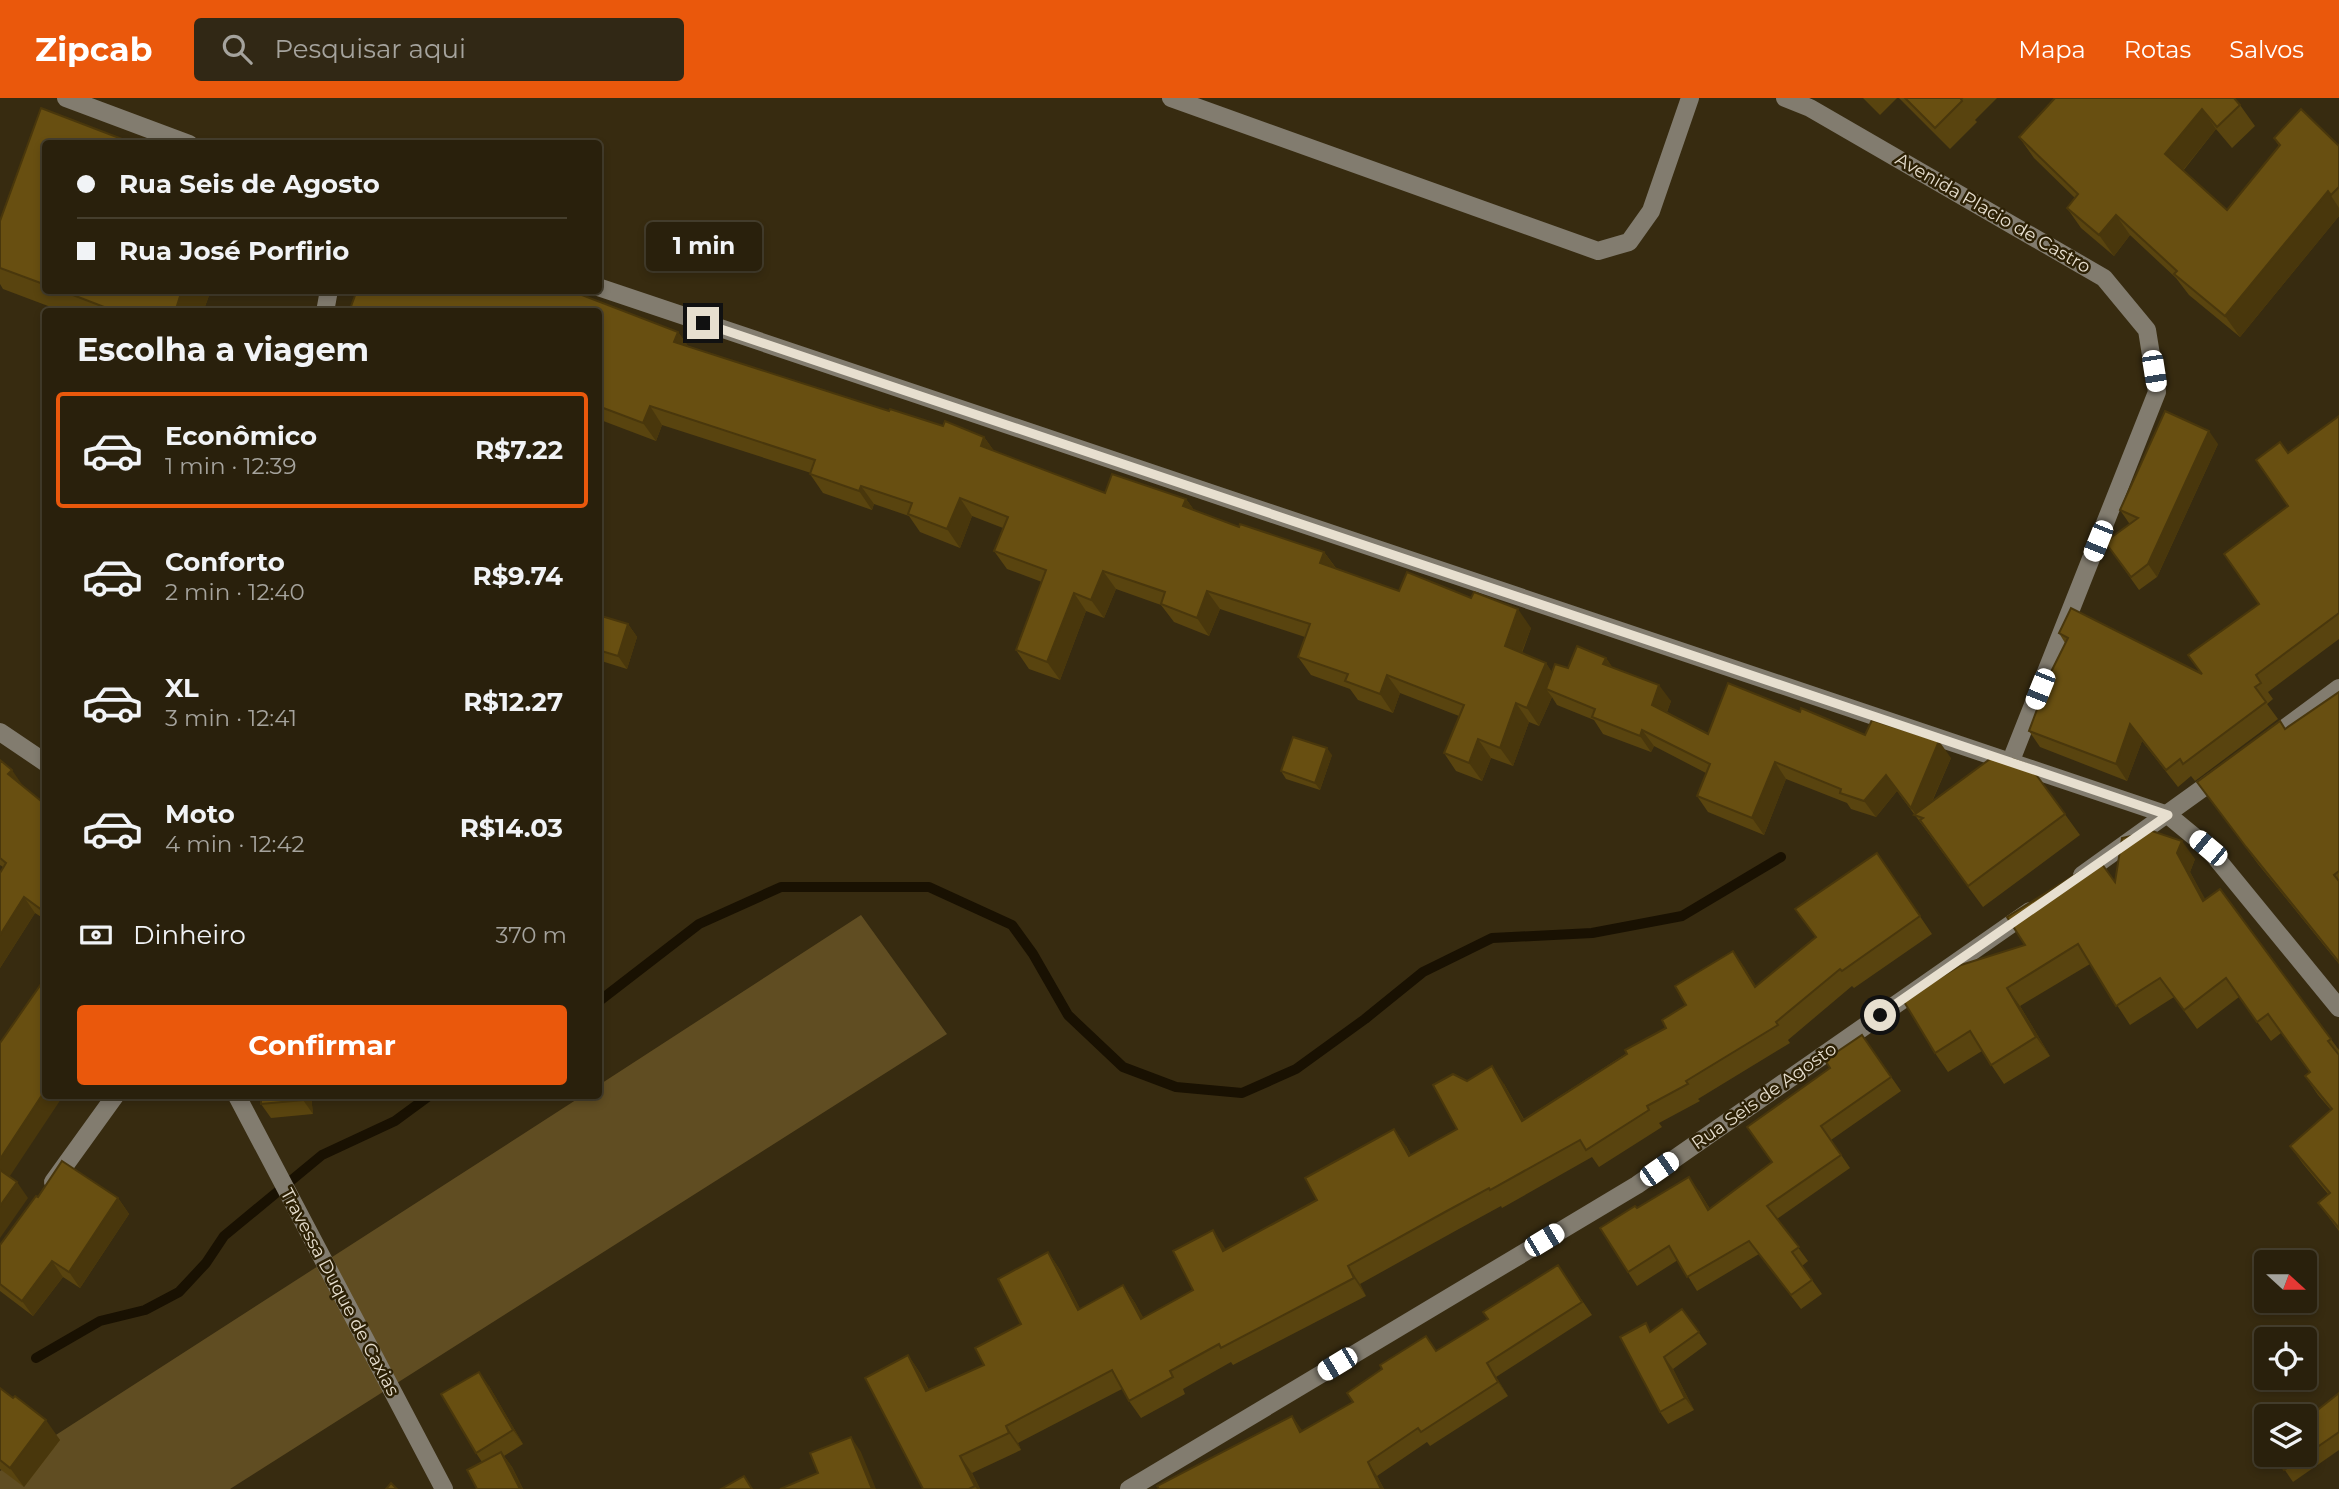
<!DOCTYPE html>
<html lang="pt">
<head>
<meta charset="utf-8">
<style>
	:root { --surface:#29200c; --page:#312815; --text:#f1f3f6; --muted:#a5a39d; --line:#453e2d; --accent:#ea580c }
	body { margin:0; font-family:Montserrat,sans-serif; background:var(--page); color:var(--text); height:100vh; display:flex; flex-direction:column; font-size:26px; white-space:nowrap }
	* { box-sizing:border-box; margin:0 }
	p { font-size:23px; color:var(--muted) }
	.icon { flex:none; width:38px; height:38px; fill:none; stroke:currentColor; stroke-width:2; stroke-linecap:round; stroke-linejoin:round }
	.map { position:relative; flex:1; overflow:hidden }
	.panel { position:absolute; left:42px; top:210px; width:560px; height:791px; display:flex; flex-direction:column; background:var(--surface); border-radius:7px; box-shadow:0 4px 10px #0003,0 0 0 2px var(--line) }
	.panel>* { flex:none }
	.hud { position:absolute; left:42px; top:42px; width:560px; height:154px; border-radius:7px; box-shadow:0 4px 10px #0003,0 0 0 2px var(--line); display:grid; align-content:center; height:154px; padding:0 35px; background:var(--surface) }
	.needle { width:46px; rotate:111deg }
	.fabs { position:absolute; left:2254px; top:1152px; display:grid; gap:14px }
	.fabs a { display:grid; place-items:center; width:63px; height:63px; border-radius:7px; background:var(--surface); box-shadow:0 4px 10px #0003,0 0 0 2px var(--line); font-size:35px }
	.end { position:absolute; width:32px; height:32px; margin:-16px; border:9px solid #e7dfcf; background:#111; box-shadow:0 0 0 4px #111 }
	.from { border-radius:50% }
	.bubble { position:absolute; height:49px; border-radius:7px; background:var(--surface); box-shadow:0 4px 10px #0003,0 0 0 2px var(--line); font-size:23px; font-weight:700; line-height:49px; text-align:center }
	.car { position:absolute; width:21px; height:42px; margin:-21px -10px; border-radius:9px; box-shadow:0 0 5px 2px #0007; background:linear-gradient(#fff 24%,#345 0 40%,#fff 0 76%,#345 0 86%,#fff 0) }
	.hud b { display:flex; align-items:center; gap:24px; height:66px; font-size:26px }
	.hud b+b { border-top:2px solid var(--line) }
	.hud i { width:18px; height:18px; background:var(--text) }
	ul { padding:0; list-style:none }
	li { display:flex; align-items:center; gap:21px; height:116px; margin:0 14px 10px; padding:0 21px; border:4px solid transparent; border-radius:7px }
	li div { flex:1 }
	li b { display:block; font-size:26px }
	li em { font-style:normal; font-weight:700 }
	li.current { border-color:var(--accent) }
	li>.icon { width:63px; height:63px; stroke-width:1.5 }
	h2 { padding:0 35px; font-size:32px; line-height:84px }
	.pay { display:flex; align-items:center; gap:18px; height:77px; padding:0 35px; font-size:26px }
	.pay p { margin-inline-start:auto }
	.primary-button { display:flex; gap:14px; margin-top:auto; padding:14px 35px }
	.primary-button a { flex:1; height:80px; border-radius:7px; background:var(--accent); color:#fff; font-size:28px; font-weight:700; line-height:80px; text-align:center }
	header { display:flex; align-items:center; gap:42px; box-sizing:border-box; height:98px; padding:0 35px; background:var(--accent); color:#fff }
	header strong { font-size:33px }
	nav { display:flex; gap:38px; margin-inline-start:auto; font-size:24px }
	.search { width:490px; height:63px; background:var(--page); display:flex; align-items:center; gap:18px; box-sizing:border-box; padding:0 24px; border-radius:7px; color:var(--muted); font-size:26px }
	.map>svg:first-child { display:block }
	.green { fill:#604d22 }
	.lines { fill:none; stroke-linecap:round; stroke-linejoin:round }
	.stream { stroke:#191102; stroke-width:10 }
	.minor { stroke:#827c6f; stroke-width:18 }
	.wall { fill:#59440f }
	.shaded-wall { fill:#49370c }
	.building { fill:#684f11; stroke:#49370c; stroke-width:2 }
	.route { stroke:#e7dfcf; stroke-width:9 }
	.labels { text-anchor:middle; stroke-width:5; stroke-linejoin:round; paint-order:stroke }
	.street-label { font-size:18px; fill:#e7dfcf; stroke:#2d2105 }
</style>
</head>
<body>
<header>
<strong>Zipcab</strong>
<div class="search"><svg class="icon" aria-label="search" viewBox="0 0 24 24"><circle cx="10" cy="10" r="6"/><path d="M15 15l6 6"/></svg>Pesquisar aqui</div>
<nav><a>Mapa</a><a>Rotas</a><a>Salvos</a></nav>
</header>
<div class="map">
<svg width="2339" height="1391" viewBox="0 0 2339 1391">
	<rect width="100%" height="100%" fill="#372b10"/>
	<polygon class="green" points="861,817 947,936 230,1391 0,1391 0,1373 582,998 598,998 599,987"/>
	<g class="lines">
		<g class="stream">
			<polyline points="598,904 699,826 781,789 929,789 1012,827 1033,856 1068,917 1123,969 1176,989 1242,995 1296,971 1365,921 1423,874 1492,840 1592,835 1682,818 1781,759"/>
			<polyline points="36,1260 100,1223 145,1212 179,1194 206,1165 224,1138 322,1057 395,1023 429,998"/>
		</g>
		<g class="minor">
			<polyline points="66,0 189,46"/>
			<polyline points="1171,0 1598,153 1629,144 1651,113 1690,0"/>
			<polyline points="1785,0 1810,10 2104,180 2147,232 2157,294 2010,665"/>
			<polyline points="598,189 2168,717 2208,750 2339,910"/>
			<polyline points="325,214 329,192"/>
			<polyline points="0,634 46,665"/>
			<polyline points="2266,644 2339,590"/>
			<polyline points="2082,777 2221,677"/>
			<polyline points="237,998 444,1391"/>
			<polyline points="53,1084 115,998"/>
			<polyline points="1129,1391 1637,1087 2030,813"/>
		</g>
	</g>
	<g class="wall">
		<polygon points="1863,0 1897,0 1880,17"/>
		<polygon points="1899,0 1997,0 1975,22 1977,24 1950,51"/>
		<polygon points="2240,7 2255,28 2232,50 2216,31 2183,73 2227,112 2279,48 2274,40 2339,48 2339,118 2240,239 2189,197 2176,180 2130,137 2114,158 2081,130 2067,110 2075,100 2034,60 2019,39"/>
		<polygon points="46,46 46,192 211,192 203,214 64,214 3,191 0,186 0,123"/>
		<polygon points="598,214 678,234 688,248 889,313 984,339 994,353 1105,395 1186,401 1194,412 1239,429 1324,454 1336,470 1399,493 1531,530 1522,555 1546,565 1552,575 1606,560 1612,569 1671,603 1667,614 1708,636 1800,614 1865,637 1951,660 1932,704 2012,665 2029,667 2080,737 1983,809 1897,693 1876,719 1851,711 1847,705 1786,681 1764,737 1708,714 1697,698 1706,675 1654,648 1651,654 1603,636 1594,622 1557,607 1552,599 1539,628 1529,624 1513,668 1491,660 1482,683 1456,673 1444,655 1459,618 1400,595 1393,615 1358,602 1350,591 1311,577 1298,559 1305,539 1220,511 1209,538 1174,524 1161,507 1116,491 1104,520 1086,513 1060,582 1029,571 1016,552 1042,484 1007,471 994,453 1003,430 972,418 960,450 920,434 909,418 874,406 872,412 823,395 810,376 811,375 662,327 656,343 598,321"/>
		<polygon points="2339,318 2339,541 2268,594 2273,601 2267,606 2278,621 2195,683 2191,678 2178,689 2142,643 2127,683 2040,649 2029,633 2065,545 2059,535 2201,576 2259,506 2288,409 2288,355"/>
		<polygon points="2218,346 2157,479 2139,492 2105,444 2131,426 2129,425 2120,412"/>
		<polygon points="598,517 628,526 637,539 627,571 598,562"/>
		<polygon points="2339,594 2339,866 2258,766 2197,684 2285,631"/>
		<polygon points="1332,657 1320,692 1286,681 1281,673"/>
		<polygon points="0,662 23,688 46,707 46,822 35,815 0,870 0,775 3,769 0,767"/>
		<polygon points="1877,755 1932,836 1854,890 1852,888 1788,942 1790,945 1698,1001 1700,1003 1659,1025 1662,1029 1599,1069 1592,1059 1502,1110 1501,1108 1457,1132 1360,1186 1366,1198 1233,1267 1231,1264 1183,1291 1185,1296 1141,1320 1129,1303 1122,1291 1018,1345 1021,1352 972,1375 980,1391 923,1391 908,1257 920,1275 929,1292 984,1267 1021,1226 1048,1154 1060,1172 1080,1211 1123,1187 1135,1205 1143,1220 1193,1192 1226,1151 1317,1102 1406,1048 1411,1057 1457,1031 1467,983 1504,986 1524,1021 1666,930 1733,853 1756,888 1816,839 1795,811"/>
		<polygon points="2195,761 2190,774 2205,802 2220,791 2339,952 2339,1133 2318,1105 2328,1096 2303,1066 2290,1048 2331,1012 2318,997 2305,978 2310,975 2281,935 2271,943 2239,899 2197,931 2174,899 2130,927 2090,866 2020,908 2050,958 2004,986 1982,953 1948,974 1935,955 2025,847 2115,784"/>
		<polygon points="1862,937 1901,993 1831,1042 1850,1070 1777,1121 1808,1163 1802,1168 1822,1196 1801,1211 1759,1156 1697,1193 1678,1162 1637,1188 1628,1174 1699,1093 1710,1111 1772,1064 1830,970"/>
		<polygon points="261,998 311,998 313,1016 271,1020 261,1006"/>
		<polygon points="38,1099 118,1100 129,1116 80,1190 63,1179 33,1218 0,1193 0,1147"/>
		<polygon points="1558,1167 1592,1217 1496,1279 1508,1298 1430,1348 1427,1344 1377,1378 1384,1391 1159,1391 1302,1333 1353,1304 1488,1221"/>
		<polygon points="1682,1211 1707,1246 1673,1271 1694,1312 1668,1326 1660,1314 1651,1233"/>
		<polygon points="489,1288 523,1346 504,1358 512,1369 523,1391 477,1391 482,1364 476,1355"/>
		<polygon points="0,1290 60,1342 24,1389 0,1371"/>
		<polygon points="2339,1295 2339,1352 2293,1384 2274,1356 2317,1313"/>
	</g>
	<g class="shaded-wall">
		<polygon points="2202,11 2216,31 2179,77 2165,56"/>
		<polygon points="2328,93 2339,110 2339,118 2240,239 2225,218"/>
		<polygon points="2116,117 2130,137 2114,158 2099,137"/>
		<polygon points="182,192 211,192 203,214 175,214"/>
		<polygon points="678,234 691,252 674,244"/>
		<polygon points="650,308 662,327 656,343 643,325"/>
		<polygon points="2209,333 2218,346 2157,479 2148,466"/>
		<polygon points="984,339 997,357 981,348"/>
		<polygon points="861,388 874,406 872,412 859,393"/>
		<polygon points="960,400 972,418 960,450 947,431"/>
		<polygon points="1186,401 1199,419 1183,408"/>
		<polygon points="1324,454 1337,472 1320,465"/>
		<polygon points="1103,473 1116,491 1104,520 1091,502"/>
		<polygon points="1207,493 1220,511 1209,538 1197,520"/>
		<polygon points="1074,495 1086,513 1060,582 1047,564"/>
		<polygon points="1518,511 1531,530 1517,566 1505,548"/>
		<polygon points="628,526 637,539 627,571 618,558"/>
		<polygon points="1606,560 1617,576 1603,566"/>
		<polygon points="1546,565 1558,583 1546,591 1552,599 1539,628 1527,610"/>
		<polygon points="1387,577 1400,595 1393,615 1380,596"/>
		<polygon points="1659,587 1671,603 1663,623 1652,607"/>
		<polygon points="1516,605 1529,624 1513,668 1500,650"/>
		<polygon points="2130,626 2142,643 2127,683 2116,666"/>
		<polygon points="1642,632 1654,648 1651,654 1640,638"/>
		<polygon points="1478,641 1491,660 1482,683 1469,665"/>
		<polygon points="1939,643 1951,660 1924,721 1916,717 1911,710"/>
		<polygon points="1327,650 1332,657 1320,692 1315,685"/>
		<polygon points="1775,664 1786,681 1764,737 1752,720"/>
		<polygon points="12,672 23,688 8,676"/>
		<polygon points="1886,677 1897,693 1876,719 1864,703"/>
		<polygon points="2182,743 2195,761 2190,774 2217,822 2203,803 2177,755"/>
		<polygon points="24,799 35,815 0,870 0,837"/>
		<polygon points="1733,853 1745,870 1767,907 1755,889"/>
		<polygon points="2007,890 2020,908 2050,958 2036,939"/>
		<polygon points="1492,968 1504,986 1534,1040 1522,1023"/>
		<polygon points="46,991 46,998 63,998 6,1084 0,1075 0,1061"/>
		<polygon points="303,998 311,998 313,1016 303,1002"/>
		<polygon points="1394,1031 1406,1048 1421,1076 1409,1058"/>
		<polygon points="1689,1079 1699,1093 1718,1125 1708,1112"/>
		<polygon points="17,1084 28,1100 0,1140 0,1108"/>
		<polygon points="118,1100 129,1116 80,1190 69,1174"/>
		<polygon points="1213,1132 1225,1150 1235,1170 1223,1153"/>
		<polygon points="1048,1154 1060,1172 1090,1230 1078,1212"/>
		<polygon points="52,1163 63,1179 33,1218 22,1203"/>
		<polygon points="1348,1168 1360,1186 1366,1198 1354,1180"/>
		<polygon points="1123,1187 1135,1205 1154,1238 1141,1221"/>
		<polygon points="908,1257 920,1275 938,1311 926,1293"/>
		<polygon points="1664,1259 1673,1271 1694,1312 1685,1300"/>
		<polygon points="1487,1265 1496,1279 1508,1298 1498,1284"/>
		<polygon points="479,1274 489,1288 523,1346 513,1332"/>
		<polygon points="1292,1318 1302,1332 1310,1348 1300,1334"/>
		<polygon points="46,1322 60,1342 24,1389 10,1370"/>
		<polygon points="1006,1328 1018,1345 1021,1352 1009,1335"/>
		<polygon points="851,1339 861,1354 876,1391 872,1391"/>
		<polygon points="501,1354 512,1369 523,1391 520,1391"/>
		<polygon points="960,1358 972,1375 980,1391 977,1391 975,1388"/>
		<polygon points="1368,1364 1377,1378 1384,1391 1381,1391"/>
	</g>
	<g class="building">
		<polygon points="1905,0 1962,0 1961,1 1962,3 1935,30"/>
		<polygon points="2055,0 2234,0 2240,7 2217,29 2202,11 2165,56 2227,112 2280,47 2274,40 2301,11 2339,48 2339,89 2331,97 2328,93 2225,218 2174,176 2177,173 2116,117 2099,137 2067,110 2078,96 2019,39"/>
		<polygon points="41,10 135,46 46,46 46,187 0,170 0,123"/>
		<polygon points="60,192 182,192 175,214 117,214"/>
		<polygon points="357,192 569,192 678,234 674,244 889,313 890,311 943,328 945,323 984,339 981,348 1105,395 1112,376 1186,401 1183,408 1239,429 1240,426 1324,454 1320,465 1399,493 1407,474 1471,500 1474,494 1518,511 1505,548 1546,565 1527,610 1516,605 1500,650 1478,641 1469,665 1444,655 1464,607 1387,577 1380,596 1345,583 1348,576 1298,559 1310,526 1207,493 1197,520 1161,506 1165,494 1103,473 1091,502 1074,495 1047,564 1016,552 1046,472 994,453 1008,419 960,400 947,431 908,416 912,405 861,388 859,393 810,376 815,362 650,308 643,325 598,308 598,214 349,214"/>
		<polygon points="2165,313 2209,333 2148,466 2131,479 2105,444 2138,420 2120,412"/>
		<polygon points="2339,318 2339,515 2256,577 2261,585 2255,589 2266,604 2183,666 2180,661 2166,672 2130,626 2116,666 2029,633 2051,574 2068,540 2059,535 2071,510 2202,576 2188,557 2259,506 2224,456 2288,408 2256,362 2280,344 2288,355"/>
		<polygon points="598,517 628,526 618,558 598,552"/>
		<polygon points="1577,548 1606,560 1603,566 1659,587 1652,607 1708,636 1728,585 1800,614 1801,610 1865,637 1872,622 1939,643 1911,710 1886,677 1864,703 1840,695 1841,691 1775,664 1752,720 1697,698 1710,666 1642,632 1640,638 1592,619 1595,611 1546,591 1555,566 1568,570"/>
		<polygon points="2339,594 2339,773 2334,777 2339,783 2339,864 2246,749 2197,684 2280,623 2285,631"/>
		<polygon points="1293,639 1327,650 1315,685 1281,673"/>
		<polygon points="1994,658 2012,665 2013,661 2029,667 2065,716 1968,788 1920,722 1923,720 1914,717"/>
		<polygon points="0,662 12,672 8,676 46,707 46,815 24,799 0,837 0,775 6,765 0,760"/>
		<polygon points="2152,733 2182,743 2177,755 2203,803 2220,791 2331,941 2328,943 2339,957 2339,1130 2318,1105 2330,1095 2290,1048 2332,1011 2305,978 2310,974 2268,916 2257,924 2226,880 2184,912 2160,880 2116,908 2078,846 2007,890 2036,939 1991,967 1970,933 1935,955 1903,902 1961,867 2025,847 2007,819 2099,762 2115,784 2122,740"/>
		<polygon points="1877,755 1920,818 1842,873 1840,871 1776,924 1778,927 1686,983 1688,986 1647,1008 1649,1012 1586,1052 1580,1042 1490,1092 1489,1090 1445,1114 1348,1168 1354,1180 1221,1250 1219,1246 1170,1273 1173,1279 1129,1303 1112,1272 1006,1328 1009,1335 960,1358 975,1388 969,1391 923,1391 865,1280 908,1257 926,1293 984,1267 975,1250 1021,1226 998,1181 1048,1154 1078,1212 1123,1187 1141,1221 1193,1192 1173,1153 1213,1132 1223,1153 1317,1102 1305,1080 1394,1031 1409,1058 1457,1031 1433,987 1453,976 1467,983 1492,968 1522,1023 1627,956 1625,952 1666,930 1662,922 1686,907 1675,888 1733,853 1755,889 1816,839 1795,811"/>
		<polygon points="46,879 46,991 0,1061 0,945"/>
		<polygon points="1862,937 1891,979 1821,1028 1841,1057 1767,1108 1799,1149 1792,1154 1812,1182 1791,1197 1749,1143 1687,1179 1669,1148 1628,1174 1600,1130 1635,1108 1637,1110 1689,1079 1708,1112 1772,1064 1747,1029 1830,970 1825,962"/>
		<polygon points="261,998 303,998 303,1002 261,1006"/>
		<polygon points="62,1063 118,1100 69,1174 52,1163 22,1203 0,1186 0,1147 36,1098 38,1099"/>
		<polygon points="0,1072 17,1084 0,1108"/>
		<polygon points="1558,1167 1582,1204 1487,1265 1498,1284 1421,1334 1418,1330 1368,1364 1381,1391 1159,1391 1157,1388 1292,1318 1300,1334 1353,1304 1347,1295 1382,1271 1380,1267 1426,1238 1436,1253 1488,1221 1483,1214"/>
		<polygon points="1682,1211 1699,1234 1664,1259 1685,1300 1660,1314 1620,1239 1646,1225 1650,1234"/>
		<polygon points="479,1274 513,1332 476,1355 441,1296"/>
		<polygon points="0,1290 13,1300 15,1298 46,1322 10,1370 0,1362"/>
		<polygon points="2339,1295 2339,1334 2284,1372 2274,1356 2305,1356 2305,1322"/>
		<polygon points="851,1339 872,1391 780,1391 818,1375 810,1355"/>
		<polygon points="501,1354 520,1391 477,1391 467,1372"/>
		<polygon points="744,1378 752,1391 721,1391"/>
		<polygon points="391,1385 397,1391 386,1391"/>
	</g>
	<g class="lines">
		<polyline class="route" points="703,225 2168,717 1880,917"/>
	</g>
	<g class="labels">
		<g class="street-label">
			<text transform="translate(1993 115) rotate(30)" y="6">Avenida Placio de Castro</text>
			<text transform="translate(1764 998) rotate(-35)" y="6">Rua Seis de Agosto</text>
			<text transform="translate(340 1194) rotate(62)" y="6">Travessa Duque de Caxias</text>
		</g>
	</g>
</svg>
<div class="fabs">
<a><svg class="needle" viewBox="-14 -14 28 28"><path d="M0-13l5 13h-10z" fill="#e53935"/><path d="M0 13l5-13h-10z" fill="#a5a39d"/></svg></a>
<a><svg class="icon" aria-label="locate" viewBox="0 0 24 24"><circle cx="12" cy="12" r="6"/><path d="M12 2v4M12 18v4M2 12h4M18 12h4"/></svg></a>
<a><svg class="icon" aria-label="layers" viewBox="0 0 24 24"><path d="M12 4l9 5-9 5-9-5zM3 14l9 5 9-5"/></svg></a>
</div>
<i class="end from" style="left:1880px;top:917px"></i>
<i class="end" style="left:703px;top:225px"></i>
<div class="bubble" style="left:646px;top:124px;width:116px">1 min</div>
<i class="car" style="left:2154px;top:273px;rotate:171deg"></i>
<i class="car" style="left:2098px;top:443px;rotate:202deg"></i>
<i class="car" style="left:2040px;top:591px;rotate:202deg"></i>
<i class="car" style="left:2208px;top:750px;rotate:310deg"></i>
<i class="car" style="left:1659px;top:1071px;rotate:55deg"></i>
<i class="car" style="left:1544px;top:1142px;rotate:59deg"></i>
<i class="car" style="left:1337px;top:1266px;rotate:239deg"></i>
<div class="hud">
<b><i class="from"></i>Rua Seis de Agosto</b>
<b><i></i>Rua José Porfirio</b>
</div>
<section class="panel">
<h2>Escolha a viagem</h2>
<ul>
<li class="current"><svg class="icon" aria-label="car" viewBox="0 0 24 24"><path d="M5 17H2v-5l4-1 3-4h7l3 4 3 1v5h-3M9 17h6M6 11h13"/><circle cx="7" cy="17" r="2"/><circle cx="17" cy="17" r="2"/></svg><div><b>Econômico</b><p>1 min · 12:39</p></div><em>R$7.22</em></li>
<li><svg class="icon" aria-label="car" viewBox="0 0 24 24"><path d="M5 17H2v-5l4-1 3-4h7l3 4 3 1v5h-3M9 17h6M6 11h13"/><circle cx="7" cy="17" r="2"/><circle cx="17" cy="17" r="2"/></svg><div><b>Conforto</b><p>2 min · 12:40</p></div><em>R$9.74</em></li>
<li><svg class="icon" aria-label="car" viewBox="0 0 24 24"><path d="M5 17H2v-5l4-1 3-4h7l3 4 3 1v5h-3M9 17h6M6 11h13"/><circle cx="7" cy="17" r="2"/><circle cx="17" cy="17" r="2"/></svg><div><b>XL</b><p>3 min · 12:41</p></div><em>R$12.27</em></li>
<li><svg class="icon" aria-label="car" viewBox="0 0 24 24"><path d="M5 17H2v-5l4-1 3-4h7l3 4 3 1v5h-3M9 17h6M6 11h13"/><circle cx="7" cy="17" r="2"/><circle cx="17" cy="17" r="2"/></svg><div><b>Moto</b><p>4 min · 12:42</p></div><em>R$14.03</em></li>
</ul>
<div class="pay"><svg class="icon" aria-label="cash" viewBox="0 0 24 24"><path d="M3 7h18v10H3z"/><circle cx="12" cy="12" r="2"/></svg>Dinheiro<p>370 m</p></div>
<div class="primary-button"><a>Confirmar</a></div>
</section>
</div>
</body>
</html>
